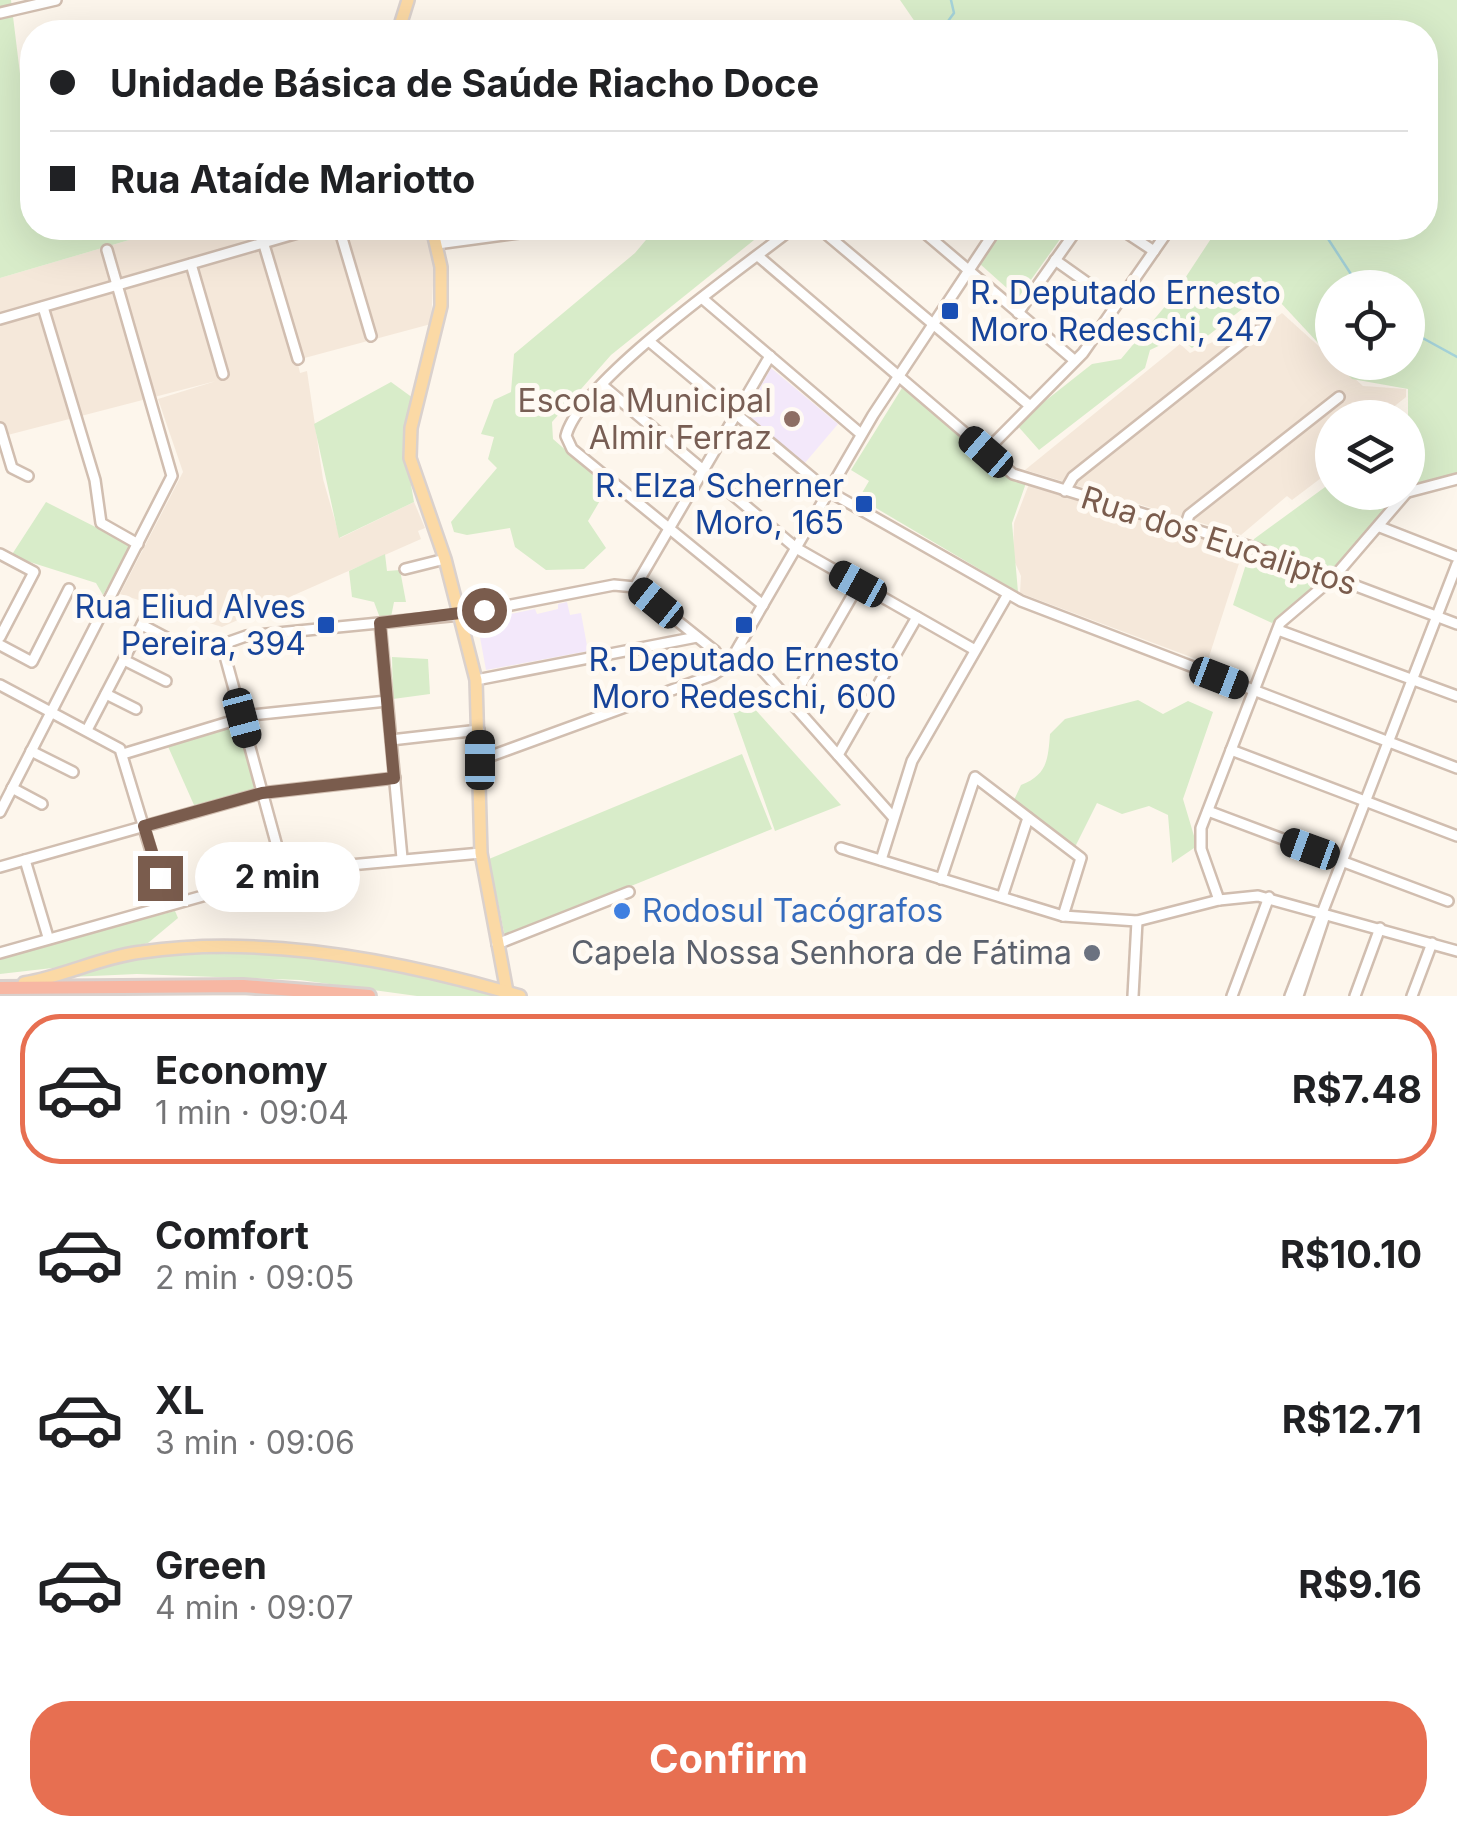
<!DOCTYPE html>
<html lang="en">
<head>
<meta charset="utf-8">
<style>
	:root { --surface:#fff; --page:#f2f2f2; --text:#202124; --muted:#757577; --line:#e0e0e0; --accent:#e76f51 }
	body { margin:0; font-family:Inter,sans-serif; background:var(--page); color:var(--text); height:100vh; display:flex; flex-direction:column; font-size:38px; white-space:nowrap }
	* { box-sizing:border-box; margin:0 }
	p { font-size:32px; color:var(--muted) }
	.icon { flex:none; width:55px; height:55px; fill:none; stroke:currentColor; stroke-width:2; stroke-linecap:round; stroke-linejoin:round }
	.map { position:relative; height:996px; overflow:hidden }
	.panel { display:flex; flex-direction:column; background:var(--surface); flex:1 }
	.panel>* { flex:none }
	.hud { position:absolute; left:20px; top:20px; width:1418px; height:220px; border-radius:40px; box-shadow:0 10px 40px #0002; display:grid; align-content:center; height:220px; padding:0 30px; background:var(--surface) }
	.fabs { position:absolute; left:1315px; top:270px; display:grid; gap:20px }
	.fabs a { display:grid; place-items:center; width:110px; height:110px; border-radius:50%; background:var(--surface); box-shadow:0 10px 40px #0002; font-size:50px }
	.end { position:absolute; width:45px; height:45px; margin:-22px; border:12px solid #7a5c4d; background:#fff; box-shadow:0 0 0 5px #fff }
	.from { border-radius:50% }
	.bubble { position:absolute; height:70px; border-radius:35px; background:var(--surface); box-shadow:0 10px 40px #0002; font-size:32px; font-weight:700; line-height:70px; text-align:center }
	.car { position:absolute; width:30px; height:60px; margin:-30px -15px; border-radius:12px; box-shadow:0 0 8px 2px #0007; background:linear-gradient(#222 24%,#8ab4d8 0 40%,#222 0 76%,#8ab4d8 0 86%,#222 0) }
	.hud b { display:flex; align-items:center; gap:35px; height:95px; font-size:38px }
	.hud b+b { border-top:2px solid var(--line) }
	.hud i { width:25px; height:25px; background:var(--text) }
	ul { padding:18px 0 0; list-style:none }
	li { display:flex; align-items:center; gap:30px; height:150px; margin:0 20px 15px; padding:0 10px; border:5px solid transparent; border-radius:40px }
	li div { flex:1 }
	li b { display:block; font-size:38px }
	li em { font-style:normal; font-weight:700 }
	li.on { border-color:var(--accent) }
	li>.icon { width:90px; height:90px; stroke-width:1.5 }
	.action { display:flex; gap:20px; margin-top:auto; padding:20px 30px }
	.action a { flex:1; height:115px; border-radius:40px; background:var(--accent); color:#fff; font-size:40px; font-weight:700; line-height:115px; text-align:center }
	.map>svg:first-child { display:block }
	.residential { fill:#f5e8da }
	.education { fill:#f3e8fa }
	.green { fill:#d8ecc9 }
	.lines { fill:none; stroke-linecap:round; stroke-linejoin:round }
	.stream { stroke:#a5d3da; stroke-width:2.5 }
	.minor-casing { stroke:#d1beb0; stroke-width:14 }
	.major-casing { stroke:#dad1cd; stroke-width:16 }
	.highway-casing { stroke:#dad1cd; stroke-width:18 }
	.minor { stroke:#fff; stroke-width:9 }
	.major { stroke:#fbd9a5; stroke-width:11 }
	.highway { stroke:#f7b7a3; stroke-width:12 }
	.route { stroke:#7a5c4d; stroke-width:12 }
	.transit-dot { fill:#1a4fb4; stroke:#fffaf3; stroke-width:4 }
	.education-dot { fill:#8d6e63; stroke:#fffaf3; stroke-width:4 }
	.shop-dot { fill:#3f7fe0; stroke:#fffaf3; stroke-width:4 }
	.worship-dot { fill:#6b7280; stroke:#fffaf3; stroke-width:4 }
	.labels { text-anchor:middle; stroke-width:10; stroke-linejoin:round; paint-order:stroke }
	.transit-label { font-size:32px; fill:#164399; stroke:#fffaf3; text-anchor:end }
	.education-label { font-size:32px; fill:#785e54; stroke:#fffaf3; text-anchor:end }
	.street-label { font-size:32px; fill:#7a5c4d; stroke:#fffaf3 }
	.shop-label { font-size:32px; fill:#366cbe; stroke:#fffaf3; text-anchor:start }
	.worship-label { font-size:32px; fill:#5b616d; stroke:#fffaf3; text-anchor:end }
</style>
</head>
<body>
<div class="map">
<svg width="1457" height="996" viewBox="0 0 1457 996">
	<rect width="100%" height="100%" fill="#fdf6ec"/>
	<g class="residential">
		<polygon points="170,228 424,228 434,265 431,324 297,360 300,373 307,371 323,479 340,538 414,502 425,528 418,531 421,539 222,627 120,594 183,472 158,399 216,381 0,437 0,278"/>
		<polygon points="1282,313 1363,386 1406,389 1406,397 1381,417 1332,418 1332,456 1323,464 1329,472 1292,500 1287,496 1241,535 1025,470 1180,344 1190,353 1264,317 1269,323"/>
		<polygon points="1029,484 1243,551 1207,663 1020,593 1021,576 1013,558 1014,523"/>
	</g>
	<g class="education">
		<polygon points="771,368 838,424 804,464 746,413"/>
		<polygon points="567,602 570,615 581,613 588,651 486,670 477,621 535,609 537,614 558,609 558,604"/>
	</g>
	<g class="green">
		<polygon points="0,0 11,0 21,82 32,81 32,228 170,228 0,278"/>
		<polygon points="900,0 1457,0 1457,474 1408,486 1408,389 1352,379 1337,363 1408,362 1408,288 1332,288 1332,358 1268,289 1192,348 1183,341 1167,342 1150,350 1145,368 1039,450 1016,424 1092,364 1121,359 1172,298 1218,228 1425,228 1425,32 922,32"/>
		<polygon points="656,228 769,228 611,355 552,422 553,439 608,487 588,521 606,548 584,569 546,570 515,547 510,528 467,535 454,532 451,522 497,468 488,459 494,437 481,434 494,400 511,392 514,354 635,253"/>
		<polygon points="1004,228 1068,228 1018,298 980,264"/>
		<polygon points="391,382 413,398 405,450 414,502 339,538 314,424"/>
		<polygon points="902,388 1008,474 1026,483 1012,523 1018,592 859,498 869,481 851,470"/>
		<polygon points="1332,482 1332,492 1402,493 1330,573 1272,623 1233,605 1254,539"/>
		<polygon points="46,502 131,545 103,595 96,583 11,556"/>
		<polygon points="385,554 387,571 400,570 406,602 394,602 391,617 380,618 374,602 352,597 349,571"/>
		<polygon points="392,657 428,659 430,694 393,699"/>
		<polygon points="735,687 841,805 775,831 726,692"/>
		<path d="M 1138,700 L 1163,714 L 1188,701 L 1213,712 L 1183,799 L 1197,846 L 1172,863 L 1168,815 L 1149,806 L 1122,814 L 1097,803 L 1075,847 L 1014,800 L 1021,785 C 1047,775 1048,760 1050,734 L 1065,719 Z"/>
		<polygon points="238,722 257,791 194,805 166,742"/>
		<polygon points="742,754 772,829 505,937 489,859"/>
		<polygon points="175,911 178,918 148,943 61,967 0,974 0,960 48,942"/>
		<path d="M 265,953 L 410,971 L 510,996 L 417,996 L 300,980 L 137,974 L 70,977 C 131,949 199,954 265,953 Z"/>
	</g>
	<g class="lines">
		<g class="stream">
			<polyline points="940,32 954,13 951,0"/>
			<polyline points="1321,228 1360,288"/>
			<polyline points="1408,330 1457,357"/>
		</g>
		<g class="minor-casing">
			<g id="minor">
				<polyline points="0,13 56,0"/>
				<polyline points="361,32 399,27"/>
				<polyline points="259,228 298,359"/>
				<polyline points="339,228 371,336"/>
				<polyline points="819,228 1029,405"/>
				<polyline points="919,228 1074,360"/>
				<polyline points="1119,228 1154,251"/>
				<polyline points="437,244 519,233 528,228"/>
				<polyline points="758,256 1013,474 1258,549 1457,624"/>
				<polyline points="1055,260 1117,304"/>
				<polyline points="191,264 223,374"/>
				<polyline points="703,299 861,434"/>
				<polyline points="43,307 95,480 101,523 138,544"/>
				<polyline points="1018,313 1078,228"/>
				<polyline points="0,319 315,228"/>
				<polyline points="650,342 828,491 1021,601 1457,768"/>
				<polyline points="602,385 796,548 975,650"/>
				<polyline points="0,428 12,468 28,476"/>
				<polyline points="985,452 1083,353 1170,228"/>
				<polyline points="1065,491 1073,477 1258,330"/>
				<polyline points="1408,492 1457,479"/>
				<polyline points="1185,527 1189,515 1339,397"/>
				<polyline points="1380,527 1457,557"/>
				<polyline points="0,554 34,572 0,637"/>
				<polyline points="405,569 445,559"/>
				<polyline points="635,587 770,356"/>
				<polyline points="635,587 715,651 722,662 719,669"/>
				<path d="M 763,605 L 572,449 L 566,436 C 579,381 744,267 793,228"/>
				<polyline points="380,623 402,858"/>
				<polyline points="142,625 193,652"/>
				<polyline points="1278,630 1457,696"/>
				<polyline points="0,645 32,662 69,589"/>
				<polyline points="740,645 893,817"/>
				<polyline points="124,660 166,681"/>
				<polyline points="476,680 697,637"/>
				<polyline points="0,685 120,749 167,904"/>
				<polyline points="106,694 136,709"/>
				<polyline points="791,702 859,584"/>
				<polyline points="87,730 150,609"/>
				<polyline points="391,740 479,730"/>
				<polyline points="1231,750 1457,836"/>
				<polyline points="31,751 73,772"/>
				<polyline points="123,754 252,715 387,701"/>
				<polyline points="838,755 917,617"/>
				<polyline points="480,760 713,675 728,665 873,415 997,228"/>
				<polyline points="12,788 42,804"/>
				<polyline points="1208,811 1448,901"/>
				<polyline points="0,812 172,476 107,250"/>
				<polyline points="841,848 1063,916 1137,921 1219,900 1258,896 1457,951"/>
				<polyline points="25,860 48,937"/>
				<polyline points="881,860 912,761 1008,594"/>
				<polyline points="0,867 262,793 395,778"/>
				<polyline points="284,872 225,656 229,642 246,636 460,615 614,585 635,587"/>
				<polyline points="941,879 975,777 1081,858 1063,916"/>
				<polyline points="1002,897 1028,818"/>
				<polyline points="1219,900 1201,849 1201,828 1280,623 1334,577 1407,492"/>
				<polyline points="497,944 629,892"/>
				<polyline points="0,953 295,870 481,853"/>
				<polyline points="1133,996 1137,921"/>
				<polyline points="1232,996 1269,897"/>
				<polyline points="1290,996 1457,564"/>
				<polyline points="1298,996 1325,915"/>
				<polyline points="1355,996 1380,928"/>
				<polyline points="1412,996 1432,943"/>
			</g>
		</g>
		<g class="major-casing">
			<g id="major">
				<polyline points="398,32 408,0"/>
				<polyline points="432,228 441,267 441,306 411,428 410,458 445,559 476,680 481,853 507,992"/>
				<path d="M 24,983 C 65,976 101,957 142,952 C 266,934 402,961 520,996"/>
			</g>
		</g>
		<g class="highway-casing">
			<polyline id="highway" points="0,988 243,986 369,996"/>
		</g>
		<use href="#minor" class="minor"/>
		<use href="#major" class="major"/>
		<use href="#highway" class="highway"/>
	</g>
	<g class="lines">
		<polyline class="route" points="160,878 144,826 262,793 394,778 380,623 484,610"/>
	</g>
	<g class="transit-dot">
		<rect x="940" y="301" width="20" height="20" rx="5"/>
		<rect x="854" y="494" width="20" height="20" rx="5"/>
		<rect x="316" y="615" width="20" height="20" rx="5"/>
		<rect x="734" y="615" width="20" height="20" rx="5"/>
	</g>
	<circle class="education-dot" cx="792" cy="419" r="10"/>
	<circle class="shop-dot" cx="622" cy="911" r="10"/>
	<circle class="worship-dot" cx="1092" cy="953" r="10"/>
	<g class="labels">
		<g class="transit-label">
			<text x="970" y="304" text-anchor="start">R. Deputado Ernesto<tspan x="970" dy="37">Moro Redeschi, 247</tspan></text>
			<text x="844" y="497">R. Elza Scherner<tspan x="844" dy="37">Moro, 165</tspan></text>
			<text x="306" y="618">Rua Eliud Alves<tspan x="306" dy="37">Pereira, 394</tspan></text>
			<text x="744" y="671" text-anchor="middle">R. Deputado Ernesto<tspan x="744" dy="37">Moro Redeschi, 600</tspan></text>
		</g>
		<g class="education-label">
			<text x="772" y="412">Escola Municipal<tspan x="772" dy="37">Almir Ferraz</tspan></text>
		</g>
		<g class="street-label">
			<text transform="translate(1219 541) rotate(18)" y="11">Rua dos Eucaliptos</text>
		</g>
		<g class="shop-label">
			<text x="642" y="922">Rodosul Tacógrafos</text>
		</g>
		<g class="worship-label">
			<text x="1072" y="964">Capela Nossa Senhora de Fátima</text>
		</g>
	</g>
</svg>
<div class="fabs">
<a><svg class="icon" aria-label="locate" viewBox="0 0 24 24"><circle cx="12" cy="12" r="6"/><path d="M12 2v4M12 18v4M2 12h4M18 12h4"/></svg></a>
<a><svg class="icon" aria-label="layers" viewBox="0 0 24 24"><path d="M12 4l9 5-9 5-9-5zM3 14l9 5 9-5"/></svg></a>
</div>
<i class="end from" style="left:484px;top:610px"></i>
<i class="end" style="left:160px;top:878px"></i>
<div class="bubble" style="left:195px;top:842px;width:165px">2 min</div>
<i class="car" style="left:986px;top:452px;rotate:311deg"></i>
<i class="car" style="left:858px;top:584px;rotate:299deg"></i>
<i class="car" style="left:656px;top:603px;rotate:309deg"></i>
<i class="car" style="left:1219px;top:678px;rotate:111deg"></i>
<i class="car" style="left:242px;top:718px;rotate:165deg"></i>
<i class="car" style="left:480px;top:760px;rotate:0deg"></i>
<i class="car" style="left:1310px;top:849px;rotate:290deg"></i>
<div class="hud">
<b><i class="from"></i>Unidade Básica de Saúde Riacho Doce</b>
<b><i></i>Rua Ataíde Mariotto</b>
</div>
</div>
<section class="panel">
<ul>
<li class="on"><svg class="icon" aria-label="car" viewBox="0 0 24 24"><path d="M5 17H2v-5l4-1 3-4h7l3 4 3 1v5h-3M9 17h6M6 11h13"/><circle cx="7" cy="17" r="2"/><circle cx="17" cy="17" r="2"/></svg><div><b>Economy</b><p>1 min · 09:04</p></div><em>R$7.48</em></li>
<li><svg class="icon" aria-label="car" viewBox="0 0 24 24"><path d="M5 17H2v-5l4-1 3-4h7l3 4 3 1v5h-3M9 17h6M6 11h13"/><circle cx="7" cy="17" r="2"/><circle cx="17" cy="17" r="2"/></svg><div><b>Comfort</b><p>2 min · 09:05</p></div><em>R$10.10</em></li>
<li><svg class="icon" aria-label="car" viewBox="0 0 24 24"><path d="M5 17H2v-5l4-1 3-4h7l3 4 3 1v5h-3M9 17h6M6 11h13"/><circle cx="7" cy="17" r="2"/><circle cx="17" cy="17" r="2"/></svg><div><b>XL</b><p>3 min · 09:06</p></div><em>R$12.71</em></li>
<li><svg class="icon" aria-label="car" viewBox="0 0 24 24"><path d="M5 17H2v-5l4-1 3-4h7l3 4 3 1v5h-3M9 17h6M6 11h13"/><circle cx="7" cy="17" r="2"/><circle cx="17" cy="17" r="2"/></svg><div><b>Green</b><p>4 min · 09:07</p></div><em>R$9.16</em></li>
</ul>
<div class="action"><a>Confirm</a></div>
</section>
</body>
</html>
